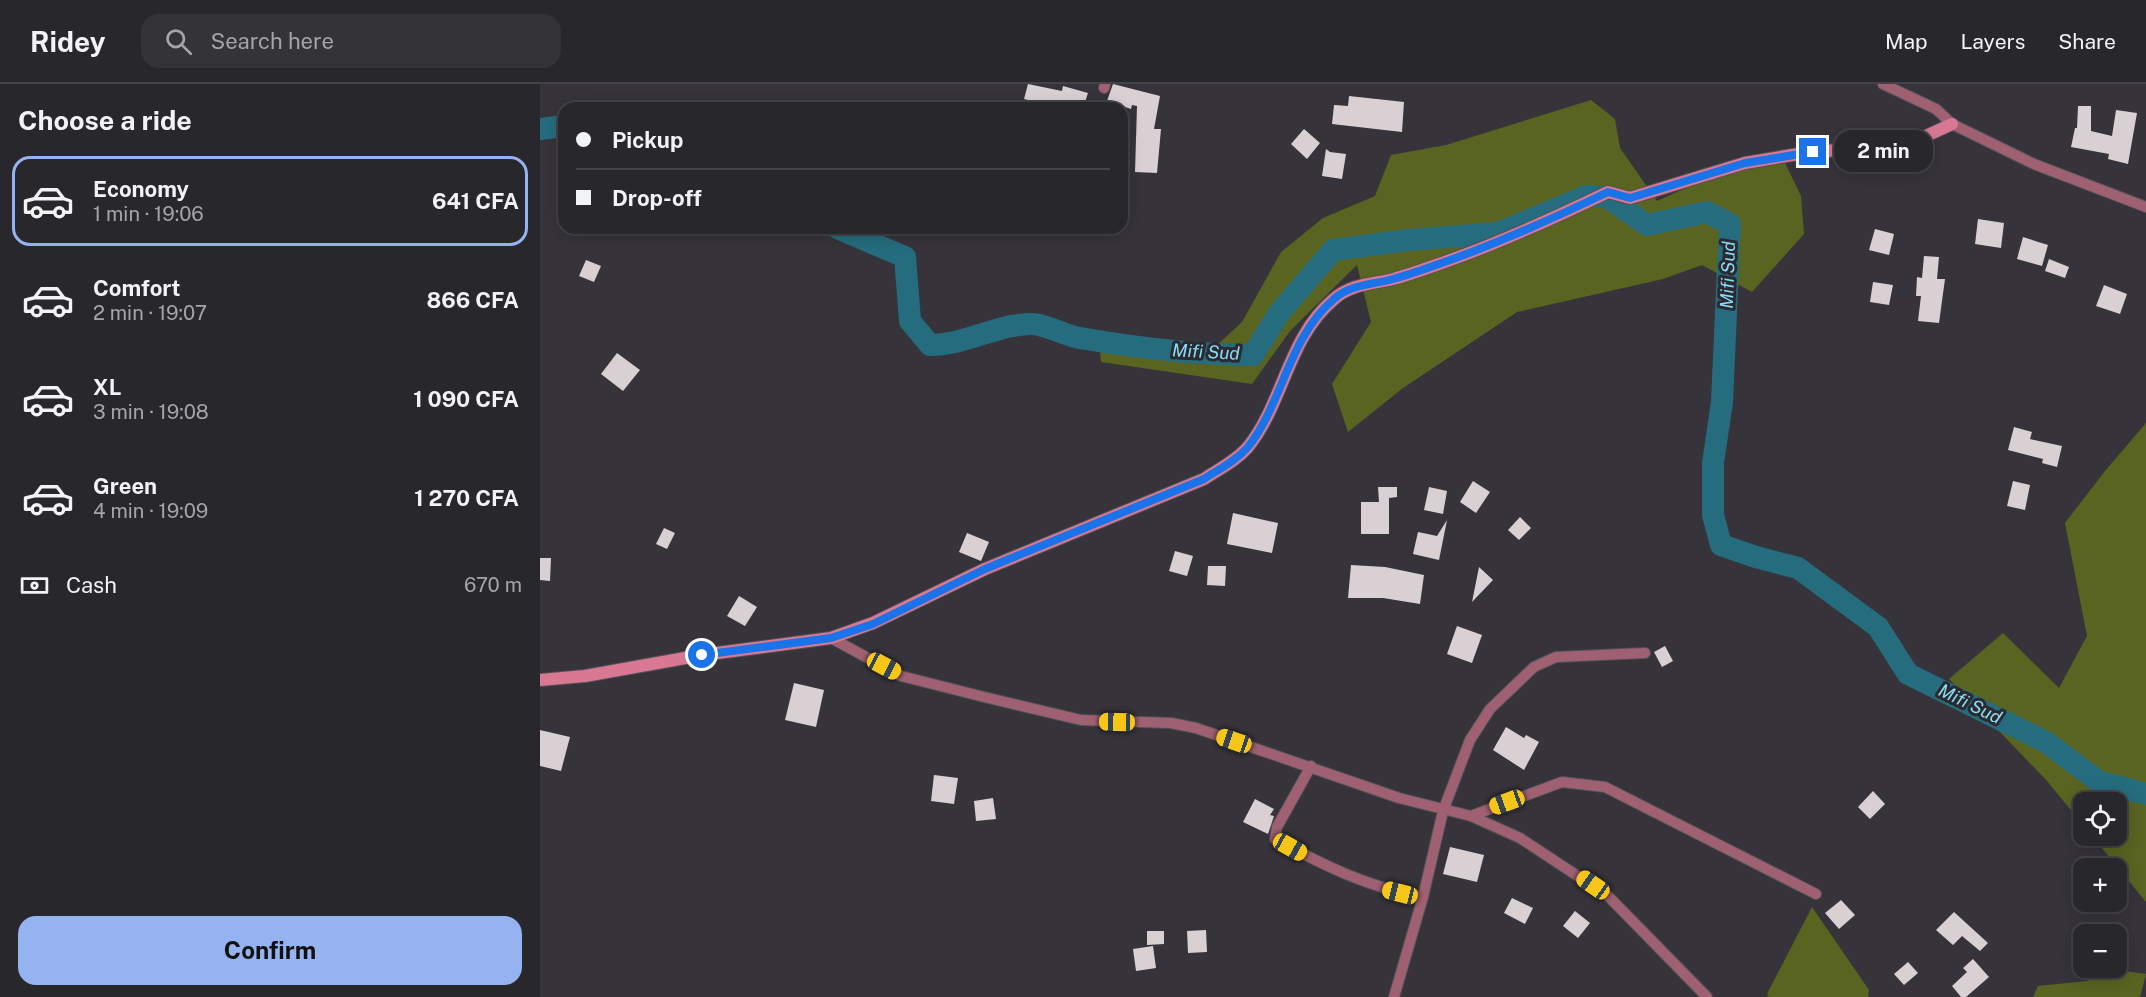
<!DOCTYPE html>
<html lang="en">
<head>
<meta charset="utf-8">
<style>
	:root { --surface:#28272c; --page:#343338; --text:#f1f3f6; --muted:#a5a5a9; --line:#444448; --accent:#95b2f1 }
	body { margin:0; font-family:"Public Sans",sans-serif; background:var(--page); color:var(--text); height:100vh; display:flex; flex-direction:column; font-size:22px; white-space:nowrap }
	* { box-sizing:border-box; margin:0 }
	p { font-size:20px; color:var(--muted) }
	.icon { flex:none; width:33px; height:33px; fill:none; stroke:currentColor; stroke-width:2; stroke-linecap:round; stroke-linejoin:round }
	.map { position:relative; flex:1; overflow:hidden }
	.panel { display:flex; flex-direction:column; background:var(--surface); width:540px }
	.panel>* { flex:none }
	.guide { position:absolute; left:18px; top:18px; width:570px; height:132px; border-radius:18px; box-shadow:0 3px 15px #0003,0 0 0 2px var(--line); display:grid; align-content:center; height:132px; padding:0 18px; background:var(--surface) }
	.fabs { position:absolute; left:1533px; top:708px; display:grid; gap:12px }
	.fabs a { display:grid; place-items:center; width:54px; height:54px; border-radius:12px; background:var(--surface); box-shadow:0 3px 15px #0003,0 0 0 2px var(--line); font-size:30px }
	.end { position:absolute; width:27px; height:27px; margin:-14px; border:8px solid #1a73e8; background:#fff; box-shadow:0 0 0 3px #fff }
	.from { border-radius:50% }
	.bubble { position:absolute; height:42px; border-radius:18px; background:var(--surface); box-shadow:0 3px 15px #0003,0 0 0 2px var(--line); font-size:20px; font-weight:700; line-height:42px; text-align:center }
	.car { position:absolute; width:18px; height:36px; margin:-18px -9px; border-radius:8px; box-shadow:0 0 4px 2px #0007; background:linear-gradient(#f5c518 24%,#345 0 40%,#f5c518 0 76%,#345 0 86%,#f5c518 0) }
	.guide b { display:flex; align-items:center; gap:21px; height:57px; font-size:22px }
	.guide b+b { border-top:2px solid var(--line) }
	.guide i { width:15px; height:15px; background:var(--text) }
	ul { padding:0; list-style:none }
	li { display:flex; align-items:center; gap:18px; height:90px; margin:0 12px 9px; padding:0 6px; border:3px solid transparent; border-radius:18px }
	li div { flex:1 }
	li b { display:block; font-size:22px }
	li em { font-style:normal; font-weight:700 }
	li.selected { border-color:var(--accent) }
	li>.icon { width:54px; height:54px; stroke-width:1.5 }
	h2 { padding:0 18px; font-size:27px; line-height:72px }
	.pay { display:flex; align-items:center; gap:15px; height:66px; padding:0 18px; font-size:22px }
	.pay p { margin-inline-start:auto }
	.button { display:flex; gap:12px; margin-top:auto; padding:12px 18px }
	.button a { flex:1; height:69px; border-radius:18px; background:var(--accent); color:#111; font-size:24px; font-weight:700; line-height:69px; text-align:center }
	header { display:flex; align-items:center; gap:36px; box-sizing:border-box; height:84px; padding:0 30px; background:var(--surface); border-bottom:2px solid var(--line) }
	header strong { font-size:28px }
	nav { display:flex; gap:33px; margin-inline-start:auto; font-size:21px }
	.search { width:420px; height:54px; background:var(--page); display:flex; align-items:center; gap:15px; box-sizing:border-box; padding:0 21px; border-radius:18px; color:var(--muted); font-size:22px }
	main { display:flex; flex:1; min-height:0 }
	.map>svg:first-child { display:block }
	.green { fill:#596421 }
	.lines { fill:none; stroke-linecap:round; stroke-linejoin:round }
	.river { stroke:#256c7e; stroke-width:22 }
	.building { fill:#d9d0d3 }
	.street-casing { stroke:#535157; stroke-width:12 }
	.secondary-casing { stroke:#535157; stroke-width:14 }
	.street { stroke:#9f6172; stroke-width:10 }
	.secondary { stroke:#d97893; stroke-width:12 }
	.route { stroke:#1a73e8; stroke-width:8 }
	.labels { text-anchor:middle; stroke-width:6; stroke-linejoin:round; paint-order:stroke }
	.water-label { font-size:18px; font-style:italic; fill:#85def6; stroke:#2c2a30 }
</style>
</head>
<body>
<header>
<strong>Ridey</strong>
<div class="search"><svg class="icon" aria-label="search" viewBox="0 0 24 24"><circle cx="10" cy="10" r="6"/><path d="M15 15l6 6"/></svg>Search here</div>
<nav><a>Map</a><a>Layers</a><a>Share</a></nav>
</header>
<main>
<section class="panel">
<h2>Choose a ride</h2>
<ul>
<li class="selected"><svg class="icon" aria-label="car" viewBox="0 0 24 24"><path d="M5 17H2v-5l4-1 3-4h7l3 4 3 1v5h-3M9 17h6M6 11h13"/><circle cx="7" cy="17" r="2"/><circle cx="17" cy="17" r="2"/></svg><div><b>Economy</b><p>1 min · 19:06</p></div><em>641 CFA</em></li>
<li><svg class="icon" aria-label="car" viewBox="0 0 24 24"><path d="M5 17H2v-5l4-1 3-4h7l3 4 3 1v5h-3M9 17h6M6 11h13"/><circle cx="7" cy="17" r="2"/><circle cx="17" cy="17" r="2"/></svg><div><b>Comfort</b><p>2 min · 19:07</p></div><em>866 CFA</em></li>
<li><svg class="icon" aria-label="car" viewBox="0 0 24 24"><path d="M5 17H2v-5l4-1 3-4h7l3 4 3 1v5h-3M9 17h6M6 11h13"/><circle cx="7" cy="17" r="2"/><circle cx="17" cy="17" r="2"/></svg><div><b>XL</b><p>3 min · 19:08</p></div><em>1 090 CFA</em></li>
<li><svg class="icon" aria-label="car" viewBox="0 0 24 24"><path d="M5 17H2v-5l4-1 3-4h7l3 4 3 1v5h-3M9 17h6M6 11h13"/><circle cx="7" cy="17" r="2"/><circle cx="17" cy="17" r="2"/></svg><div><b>Green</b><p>4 min · 19:09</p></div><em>1 270 CFA</em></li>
</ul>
<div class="pay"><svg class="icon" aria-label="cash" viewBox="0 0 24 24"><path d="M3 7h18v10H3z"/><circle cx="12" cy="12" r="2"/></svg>Cash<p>670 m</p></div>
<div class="button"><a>Confirm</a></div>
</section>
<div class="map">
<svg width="1606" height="913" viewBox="0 0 1606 913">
	<rect width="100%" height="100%" fill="#36343a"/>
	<g class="green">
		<polygon points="1051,16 1075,35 1080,64 1117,117 1177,90 1245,79 1261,112 1264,150 1212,208 1162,181 1123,195 977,228 863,304 808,348 792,300 831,238 817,181 750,247 712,300 561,278 558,247 674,264 702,238 741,168 783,134 835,112 851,71 906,61"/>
		<polygon points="1606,339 1606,818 1552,752 1576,752 1576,718 1544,718 1543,741 1508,698 1409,595 1463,549 1519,604 1547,552 1525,439 1565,387"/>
		<polygon points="1272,823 1329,906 1328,913 1229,913 1227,910"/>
		<polygon points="1568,885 1606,890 1600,913 1493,913 1498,902 1547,897"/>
	</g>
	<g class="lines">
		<g class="river">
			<polyline points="0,45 24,42"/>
			<path d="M 297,144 L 365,173 L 370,237 L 390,261 C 425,261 457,240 492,240 C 505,240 526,252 540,254 C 598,264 655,271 713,271 L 739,229 L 793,166 L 869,156 L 958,149 L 1047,112 L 1067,113 L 1107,141 L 1167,128 L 1190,140 L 1182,318 L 1173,379 L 1173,431 L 1181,461 L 1216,473 L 1258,484 L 1338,543 L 1368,590 L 1506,658 L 1558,697 L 1606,710"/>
		</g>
	</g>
	<g class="building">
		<polygon points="488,0 522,7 523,2 548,9 543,24 521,24 484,15"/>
		<polygon points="573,0 620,12 614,45 621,45 617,89 595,88 597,22 592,21 591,25 567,17"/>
		<polygon points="809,12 864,18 862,48 792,40 794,21 808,22"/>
		<polygon points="1538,22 1551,22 1551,47 1572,52 1576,26 1597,29 1588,80 1568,75 1569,70 1531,63 1535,44 1537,44"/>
		<polygon points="764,45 780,59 767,75 751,60"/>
		<polygon points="786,65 790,68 806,70 802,95 782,92"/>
		<polygon points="1438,135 1464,139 1461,164 1435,160"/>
		<polygon points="1335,145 1354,150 1349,171 1329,166"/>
		<polygon points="1483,153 1508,161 1502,182 1477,175"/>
		<polygon points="1384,172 1399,173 1397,195 1405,195 1399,239 1378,237 1381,212 1376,212 1377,193 1382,194"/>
		<polygon points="1509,175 1529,183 1525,194 1505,187"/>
		<polygon points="46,176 61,182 54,198 39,192"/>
		<polygon points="1333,198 1353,201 1349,221 1330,218"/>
		<polygon points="1564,201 1587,210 1580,230 1556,222"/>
		<polygon points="77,269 100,286 83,307 61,290"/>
		<polygon points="1474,343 1492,348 1490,355 1522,362 1517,383 1502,379 1503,375 1468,366"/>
		<polygon points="933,397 950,408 936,429 920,418"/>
		<polygon points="1473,397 1490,401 1485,426 1467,422"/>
		<polygon points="838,403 857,403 857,413 849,414 849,450 821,450 821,418 839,418"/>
		<polygon points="889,403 907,407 903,430 884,426"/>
		<polygon points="693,429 738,439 732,469 687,460"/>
		<polygon points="980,433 991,444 979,456 968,446"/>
		<polygon points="907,436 899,476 873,470 878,448 897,452"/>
		<polygon points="124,444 135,449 127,465 116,460"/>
		<polygon points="427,449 449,458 441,477 419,468"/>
		<polygon points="635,467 653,472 647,492 629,487"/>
		<polygon points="0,474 11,474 10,497 0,496"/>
		<polygon points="811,481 845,483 884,491 880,520 843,514 808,514"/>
		<polygon points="668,482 686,482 685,502 667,501"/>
		<polygon points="939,483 953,496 932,518"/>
		<polygon points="199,512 217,523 205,542 187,532"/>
		<polygon points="917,542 942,551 932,579 907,570"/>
		<polygon points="1125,562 1133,577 1122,583 1114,568"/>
		<polygon points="254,599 284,606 276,643 245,636"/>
		<polygon points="966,643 984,654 986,651 999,658 984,686 953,666"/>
		<polygon points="0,646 30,653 21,687 0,682"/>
		<polygon points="394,691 418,694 414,720 391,717"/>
		<polygon points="1333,707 1345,720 1330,735 1318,723"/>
		<polygon points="453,714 456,735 436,737 434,717"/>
		<polygon points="715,715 734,725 730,731 734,732 728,750 703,738"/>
		<polygon points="910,763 944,771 937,798 903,790"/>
		<polygon points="972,814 993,824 985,840 964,829"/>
		<polygon points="1301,816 1315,831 1299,845 1285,829"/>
		<polygon points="1035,827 1050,839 1038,854 1023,842"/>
		<polygon points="1414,828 1448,859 1440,867 1422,852 1413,861 1396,846"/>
		<polygon points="666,846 667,868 648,869 647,847"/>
		<polygon points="607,847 624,847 624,860 607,861"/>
		<polygon points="613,862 616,884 596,887 593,865"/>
		<polygon points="1433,875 1449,893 1426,913 1421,913 1412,902 1427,888 1423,884"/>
		<polygon points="1368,878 1378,889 1364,901 1354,890"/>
	</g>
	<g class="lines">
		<g class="street-casing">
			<g id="street">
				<polyline points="1343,0 1396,25 1412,40 1494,80 1606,123"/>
				<polyline points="564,4 565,0"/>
				<polyline points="291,554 361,592 444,613 541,636 631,639 656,644 859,714 931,732 980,754 1068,812 1167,913"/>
				<path d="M 771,682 L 737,743 L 735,755 C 783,781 829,804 883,813"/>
				<polyline points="931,732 1022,698 1065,703 1276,810"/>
				<polyline points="854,913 883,813 903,727 930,656 950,625 994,583 1016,573 1105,569"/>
			</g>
		</g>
		<g class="secondary-casing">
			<path id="secondary" d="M 0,596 L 45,592 L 162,571 L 291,554 L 333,539 L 445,485 L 664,395 C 679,385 696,377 708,363 C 744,318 748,253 794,215 C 810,200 833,200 853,195 C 868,191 882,186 896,181 C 955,161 1012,135 1068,108 L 1090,114 L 1205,79 L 1252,71 L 1375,57 L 1412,40"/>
		</g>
		<use href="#street" class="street"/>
		<use href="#secondary" class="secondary"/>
	</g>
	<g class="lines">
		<path class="route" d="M 162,571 L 291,554 L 333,540 L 445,485 L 664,395 C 679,385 696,377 708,363 C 743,319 748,254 794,215 C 810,200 833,201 853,195 C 868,191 882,186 896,181 C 955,161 1012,135 1068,108 L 1090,114 L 1205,79 L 1273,68"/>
	</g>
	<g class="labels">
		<g class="water-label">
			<text transform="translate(1188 191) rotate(-88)" y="6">Mifi Sud</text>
			<text transform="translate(666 268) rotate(3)" y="6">Mifi Sud</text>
			<text transform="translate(1430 620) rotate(26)" y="6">Mifi Sud</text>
		</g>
	</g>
</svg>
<div class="fabs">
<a><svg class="icon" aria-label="locate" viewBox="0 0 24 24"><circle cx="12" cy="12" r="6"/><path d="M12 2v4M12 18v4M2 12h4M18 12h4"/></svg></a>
<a>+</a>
<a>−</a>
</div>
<i class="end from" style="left:162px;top:571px"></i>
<i class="end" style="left:1273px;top:68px"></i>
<div class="bubble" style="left:1294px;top:46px;width:99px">2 min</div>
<i class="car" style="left:344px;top:582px;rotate:118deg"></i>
<i class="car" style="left:577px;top:638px;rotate:271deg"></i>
<i class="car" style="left:694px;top:657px;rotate:289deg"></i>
<i class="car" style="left:967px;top:718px;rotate:250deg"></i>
<i class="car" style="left:750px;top:763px;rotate:119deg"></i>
<i class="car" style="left:1053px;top:801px;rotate:305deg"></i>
<i class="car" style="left:860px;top:809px;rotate:284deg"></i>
<div class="guide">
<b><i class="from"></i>Pickup</b>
<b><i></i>Drop-off</b>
</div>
</div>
</main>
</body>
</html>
